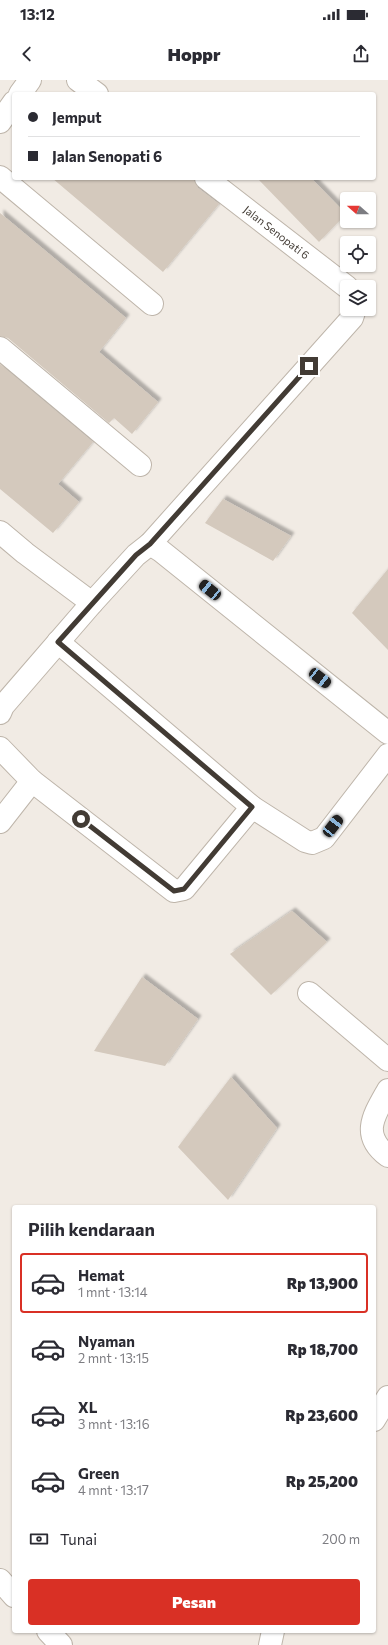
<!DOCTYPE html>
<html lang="id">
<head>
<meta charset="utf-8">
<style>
	:root { --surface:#fff; --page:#f2f2f3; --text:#2b2b33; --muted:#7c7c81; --line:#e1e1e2; --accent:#d93025 }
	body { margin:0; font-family:Commissioner,sans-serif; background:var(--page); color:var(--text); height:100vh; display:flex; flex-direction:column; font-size:15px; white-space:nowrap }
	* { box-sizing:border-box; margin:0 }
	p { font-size:13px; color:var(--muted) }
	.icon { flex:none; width:22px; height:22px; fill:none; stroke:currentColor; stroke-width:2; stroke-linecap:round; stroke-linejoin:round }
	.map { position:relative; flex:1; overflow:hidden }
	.details { position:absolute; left:12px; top:1125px; width:364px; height:428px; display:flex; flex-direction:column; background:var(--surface); border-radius:4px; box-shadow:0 1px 3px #0004 }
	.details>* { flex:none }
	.top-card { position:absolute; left:12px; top:12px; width:364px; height:88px; border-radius:4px; box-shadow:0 1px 3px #0004; display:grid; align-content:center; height:88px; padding:0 16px; background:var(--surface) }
	.needle { width:26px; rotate:291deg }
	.controls { position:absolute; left:340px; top:112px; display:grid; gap:8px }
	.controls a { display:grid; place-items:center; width:36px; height:36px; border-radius:4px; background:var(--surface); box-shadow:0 1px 3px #0004; font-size:20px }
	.end { position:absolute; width:18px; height:18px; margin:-9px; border:5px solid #423b34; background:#fff; box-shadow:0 0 0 2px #fff }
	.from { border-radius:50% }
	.car { position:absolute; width:12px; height:24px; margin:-12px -6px; border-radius:5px; box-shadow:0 0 3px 1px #0007; background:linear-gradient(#222 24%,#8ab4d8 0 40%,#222 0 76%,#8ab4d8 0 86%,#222 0) }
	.top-card b { display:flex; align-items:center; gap:14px; height:38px; font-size:15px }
	.top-card b+b { border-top:1px solid var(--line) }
	.top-card i { width:10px; height:10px; background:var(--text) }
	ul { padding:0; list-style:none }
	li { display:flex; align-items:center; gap:12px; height:60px; margin:0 8px 6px; padding:0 8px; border:2px solid transparent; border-radius:4px }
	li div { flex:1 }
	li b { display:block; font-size:15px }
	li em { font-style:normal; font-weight:800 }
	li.current { border-color:var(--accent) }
	li>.icon { width:36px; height:36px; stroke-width:1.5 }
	h2 { padding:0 16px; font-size:18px; line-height:48px }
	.pay { display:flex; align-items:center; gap:10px; height:44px; padding:0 16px; font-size:15px }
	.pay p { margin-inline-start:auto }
	.cta { display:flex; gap:8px; margin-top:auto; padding:8px 16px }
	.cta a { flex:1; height:46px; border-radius:4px; background:var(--accent); color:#fff; font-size:16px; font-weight:800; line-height:46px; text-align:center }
	.status { display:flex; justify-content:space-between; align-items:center; height:28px; padding:0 20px; background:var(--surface); direction:ltr }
	.status svg { height:11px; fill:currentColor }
	header { display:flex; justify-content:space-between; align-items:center; height:52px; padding:0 16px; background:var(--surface); font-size:18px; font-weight:800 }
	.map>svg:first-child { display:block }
	.building { fill:#d4c9bd; filter:url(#shadow) }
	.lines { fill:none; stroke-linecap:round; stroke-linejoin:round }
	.minor-casing { stroke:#beb5aa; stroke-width:24 }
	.minor { stroke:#fff; stroke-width:22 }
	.route { stroke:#423b34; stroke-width:5 }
	.labels { text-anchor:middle; stroke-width:4; stroke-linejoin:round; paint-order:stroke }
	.street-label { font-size:11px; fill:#423b34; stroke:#fff }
</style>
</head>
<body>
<div class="status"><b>13:12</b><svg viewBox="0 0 49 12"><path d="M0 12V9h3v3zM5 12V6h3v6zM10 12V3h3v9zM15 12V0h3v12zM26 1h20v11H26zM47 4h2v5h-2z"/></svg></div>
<header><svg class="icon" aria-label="back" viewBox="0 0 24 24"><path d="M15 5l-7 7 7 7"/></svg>Hoppr<svg class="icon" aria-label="share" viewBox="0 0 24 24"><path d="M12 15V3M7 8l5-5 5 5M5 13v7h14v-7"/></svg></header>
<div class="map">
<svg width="388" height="1565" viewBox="0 0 388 1565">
	<defs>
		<filter id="shadow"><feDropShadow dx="3.5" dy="-3.5" stdDeviation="1" flood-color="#0004"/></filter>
	</defs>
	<rect width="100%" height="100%" fill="#f1ebe4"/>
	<g class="building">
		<polygon points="52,98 194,98 195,103 198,108 219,124 163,192"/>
		<polygon points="257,98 311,98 346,134 319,162"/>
		<polygon points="0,133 126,238 99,272 158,322 132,354 114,338 109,343 8,258 0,256"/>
		<polygon points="0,284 93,362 58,404 79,422 53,453 0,409"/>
		<polygon points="223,419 291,456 273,481 205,443"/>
		<polygon points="388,489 388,570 352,533"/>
		<polygon points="292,831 327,862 271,915 230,874"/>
		<polygon points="142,897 198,939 165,986 94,971"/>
		<polygon points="231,997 277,1048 228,1120 178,1067"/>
	</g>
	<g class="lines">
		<g class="minor-casing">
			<g id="minor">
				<polyline points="78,0 97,14"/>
				<polyline points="20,14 30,0"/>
				<polyline points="0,42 14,22"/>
				<polyline points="0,97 152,224"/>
				<path id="s1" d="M 206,98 L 347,207"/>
				<polyline points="0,268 140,385"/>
				<polyline points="0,452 25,473 92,523"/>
				<polyline points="150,464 161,471 388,653"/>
				<polyline points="58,562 252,727 305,761 312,763 324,758 388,675"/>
				<polyline points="0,633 3,626 92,523 136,475 150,464 352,238 355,229"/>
				<polyline points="0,668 32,701 174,811 184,809 252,727"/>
				<polyline points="0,742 32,701"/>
				<polyline points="309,913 388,980"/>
				<path d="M 388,1010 C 374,1035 360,1055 388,1076"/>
				<polyline points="374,1340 388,1317"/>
				<polyline points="0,1500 14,1516"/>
				<polyline points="48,1551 61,1565"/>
				<polyline points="270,1565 273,1551"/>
			</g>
		</g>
		<use href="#minor" class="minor"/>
	</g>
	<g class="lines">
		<polyline class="route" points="81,739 174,811 184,809 252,727 58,562 136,475 150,464 309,286"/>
	</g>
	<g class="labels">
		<g class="street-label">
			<text dy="4" stroke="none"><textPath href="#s1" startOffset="89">Jalan Senopati 6</textPath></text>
		</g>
	</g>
</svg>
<div class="controls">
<a><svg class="needle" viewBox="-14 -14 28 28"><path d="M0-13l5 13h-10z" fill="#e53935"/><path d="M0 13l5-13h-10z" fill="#7c7c81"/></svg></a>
<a><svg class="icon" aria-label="locate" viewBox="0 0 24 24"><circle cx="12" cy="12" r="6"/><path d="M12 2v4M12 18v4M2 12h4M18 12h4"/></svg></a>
<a><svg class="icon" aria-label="layers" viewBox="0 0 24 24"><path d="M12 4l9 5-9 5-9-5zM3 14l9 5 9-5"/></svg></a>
</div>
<i class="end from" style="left:81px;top:739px"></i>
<i class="end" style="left:309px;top:286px"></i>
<i class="car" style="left:210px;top:510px;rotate:309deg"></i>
<i class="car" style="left:320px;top:598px;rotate:128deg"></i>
<i class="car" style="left:333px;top:746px;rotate:38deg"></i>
<div class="top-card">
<b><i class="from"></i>Jemput</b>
<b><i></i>Jalan Senopati 6</b>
</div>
<section class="details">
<h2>Pilih kendaraan</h2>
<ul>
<li class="current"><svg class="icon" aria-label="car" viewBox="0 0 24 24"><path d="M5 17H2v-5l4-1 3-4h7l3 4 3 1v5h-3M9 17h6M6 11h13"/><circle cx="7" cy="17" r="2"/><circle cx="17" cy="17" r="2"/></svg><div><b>Hemat</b><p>1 mnt · 13:14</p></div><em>Rp 13,900</em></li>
<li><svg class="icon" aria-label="car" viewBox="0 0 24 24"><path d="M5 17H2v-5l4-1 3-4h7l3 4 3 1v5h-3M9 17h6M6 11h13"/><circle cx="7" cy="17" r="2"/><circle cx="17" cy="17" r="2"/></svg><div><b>Nyaman</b><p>2 mnt · 13:15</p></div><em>Rp 18,700</em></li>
<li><svg class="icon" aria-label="car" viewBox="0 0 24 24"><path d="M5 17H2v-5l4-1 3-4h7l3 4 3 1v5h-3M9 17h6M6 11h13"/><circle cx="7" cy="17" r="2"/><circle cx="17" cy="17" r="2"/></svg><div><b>XL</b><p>3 mnt · 13:16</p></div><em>Rp 23,600</em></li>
<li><svg class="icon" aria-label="car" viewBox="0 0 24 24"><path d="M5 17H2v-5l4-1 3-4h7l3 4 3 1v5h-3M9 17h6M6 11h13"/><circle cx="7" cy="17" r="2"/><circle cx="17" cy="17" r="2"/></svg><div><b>Green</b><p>4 mnt · 13:17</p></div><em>Rp 25,200</em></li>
</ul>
<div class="pay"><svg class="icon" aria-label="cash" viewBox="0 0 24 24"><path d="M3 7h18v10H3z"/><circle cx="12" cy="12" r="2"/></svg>Tunai<p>200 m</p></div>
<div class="cta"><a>Pesan</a></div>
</section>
</div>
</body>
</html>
